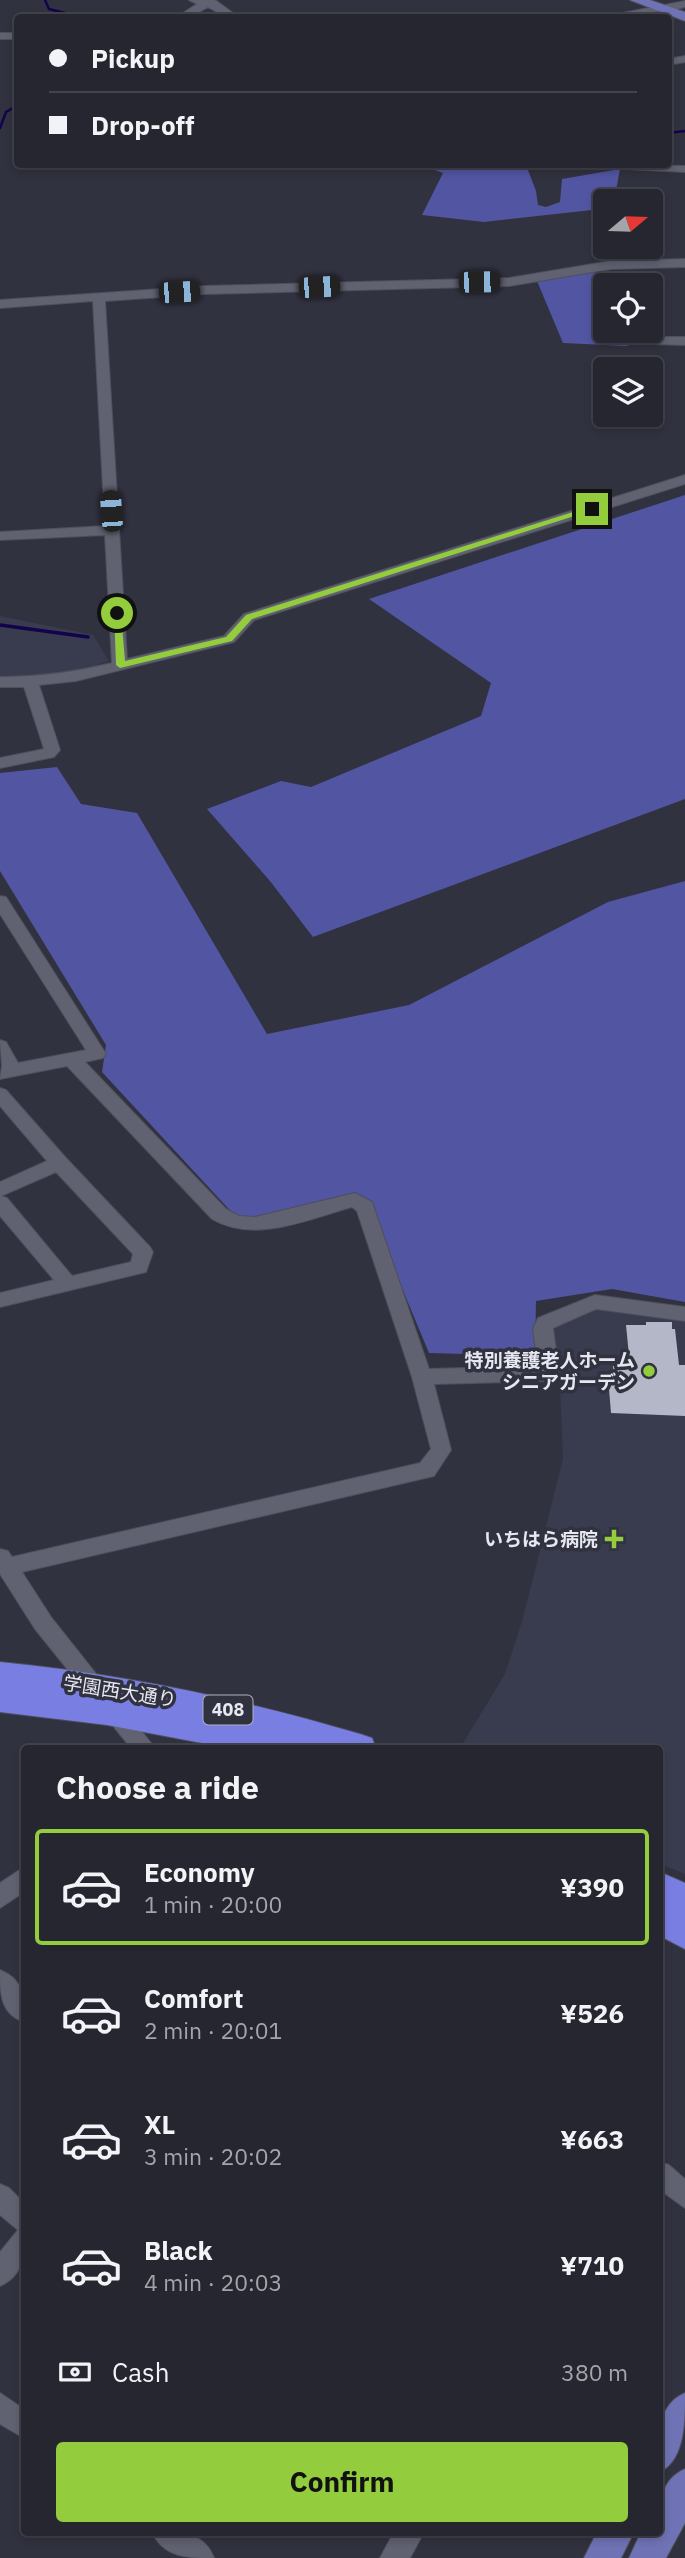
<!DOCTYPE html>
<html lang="en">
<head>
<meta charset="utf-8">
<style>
	:root { --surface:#25262f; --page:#2d2e37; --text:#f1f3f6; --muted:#a3a5aa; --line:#42434b; --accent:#93cd3e }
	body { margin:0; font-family:"IBM Plex Sans","Noto Sans JP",sans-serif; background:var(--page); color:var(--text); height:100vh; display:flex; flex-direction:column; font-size:26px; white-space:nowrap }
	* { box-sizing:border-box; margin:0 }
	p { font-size:23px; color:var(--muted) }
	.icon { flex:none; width:38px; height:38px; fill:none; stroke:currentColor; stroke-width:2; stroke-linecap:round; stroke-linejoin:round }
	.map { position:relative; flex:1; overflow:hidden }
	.drawer { position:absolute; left:21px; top:1745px; width:642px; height:791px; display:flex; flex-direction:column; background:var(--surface); border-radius:7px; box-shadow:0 4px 10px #0003,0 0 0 2px var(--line) }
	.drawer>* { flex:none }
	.banner { position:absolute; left:14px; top:14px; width:658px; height:154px; border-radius:7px; box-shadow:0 4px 10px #0003,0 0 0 2px var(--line); display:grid; align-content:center; height:154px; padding:0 35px; background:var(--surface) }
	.needle { width:46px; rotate:71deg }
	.fabs { position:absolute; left:593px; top:189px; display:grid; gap:14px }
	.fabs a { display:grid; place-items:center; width:70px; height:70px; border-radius:7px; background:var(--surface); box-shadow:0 4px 10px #0003,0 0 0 2px var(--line); font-size:35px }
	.end { position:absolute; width:32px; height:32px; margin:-16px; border:9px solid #93cd3e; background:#111; box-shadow:0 0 0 4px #111 }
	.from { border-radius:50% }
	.car { position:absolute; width:21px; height:42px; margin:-21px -10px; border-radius:9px; box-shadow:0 0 5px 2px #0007; background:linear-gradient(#222 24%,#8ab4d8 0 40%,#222 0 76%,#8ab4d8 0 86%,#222 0) }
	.banner b { display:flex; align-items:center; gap:24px; height:66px; font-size:26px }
	.banner b+b { border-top:2px solid var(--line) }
	.banner i { width:18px; height:18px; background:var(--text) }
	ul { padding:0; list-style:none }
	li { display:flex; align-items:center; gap:21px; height:116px; margin:0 14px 10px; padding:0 21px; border:4px solid transparent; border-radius:7px }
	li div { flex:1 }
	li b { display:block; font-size:26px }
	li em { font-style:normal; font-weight:700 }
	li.current { border-color:var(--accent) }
	li>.icon { width:63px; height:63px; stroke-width:1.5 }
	h2 { padding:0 35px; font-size:32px; line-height:84px }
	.pay { display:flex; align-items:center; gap:18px; height:77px; padding:0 35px; font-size:26px }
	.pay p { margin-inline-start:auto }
	.primary-button { display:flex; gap:14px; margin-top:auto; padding:14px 35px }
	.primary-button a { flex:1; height:80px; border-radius:7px; background:var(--accent); color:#111; font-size:28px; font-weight:700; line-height:80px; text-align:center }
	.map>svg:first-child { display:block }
	.built { fill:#393b4f }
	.forest { fill:#5255a2 }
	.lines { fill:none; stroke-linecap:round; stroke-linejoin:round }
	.stream-far1 { stroke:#13034d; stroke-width:2.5 }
	.stream { stroke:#13034d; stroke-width:3.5 }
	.building { fill:#b4b7c7 }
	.minor-casing { stroke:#4e4f5b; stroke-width:2 }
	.major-casing { stroke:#4e4f5b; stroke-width:2 }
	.highway-casing { stroke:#4e4f5b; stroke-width:2 }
	.minor { fill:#606271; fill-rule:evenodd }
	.major { fill:#6f73b5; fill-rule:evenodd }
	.highway { fill:#797ee2; fill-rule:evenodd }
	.route { fill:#93cd3e }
	.poi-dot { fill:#93cd3e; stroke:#31323f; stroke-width:2.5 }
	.labels { text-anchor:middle; stroke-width:7; stroke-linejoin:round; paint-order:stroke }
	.shield { fill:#31323f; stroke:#b0b1bb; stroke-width:2 }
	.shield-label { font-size:18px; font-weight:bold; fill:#e6e7f0 }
	.poi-label { font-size:19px; font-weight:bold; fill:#e6e7f0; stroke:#31323f; text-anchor:end }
	.street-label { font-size:19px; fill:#e6e7f0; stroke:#31323f }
</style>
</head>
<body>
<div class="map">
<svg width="685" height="2558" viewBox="0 0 685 2558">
	<rect width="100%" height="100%" fill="#31323f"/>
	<g class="built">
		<polygon points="0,616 93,635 109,661 79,671 32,678 0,678"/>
		<polygon points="596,1309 685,1321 685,1874 660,1864 660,1748 460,1748 505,1674 523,1618 563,1459 560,1387 551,1327"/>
	</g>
	<g class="forest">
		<polygon points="421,165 526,165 536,191 538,205 546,207 560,202 562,179 620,169 614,201 606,201 605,205 592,210 484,222 422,215 443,173"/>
		<polygon points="599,264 602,300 605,301 606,331 649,331 647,339 626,346 563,343 537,281"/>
		<polygon points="685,495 685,799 313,937 270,881 207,809 281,781 311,787 481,716 491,683 369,599"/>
		<polygon points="57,767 81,804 137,813 267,1034 409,1005 608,902 685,881 685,1302 612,1289 536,1301 535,1356 429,1353 365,1199 238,1219 102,1072 106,1045 0,871 0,773"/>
	</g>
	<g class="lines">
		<g class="stream-far1">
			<polyline points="45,0 49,9 85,18"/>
			<polyline points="0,128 6,112 18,105"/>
			<polyline points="668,133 685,131"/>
		</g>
		<polyline class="stream" points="0,625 88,637"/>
	</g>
	<polygon class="building" points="646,1322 672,1322 672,1329 675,1329 679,1365 685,1365 685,1416 611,1413 608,1377 614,1377 613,1366 630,1366 626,1325 646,1325"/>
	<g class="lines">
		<g class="minor-casing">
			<g id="minor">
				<polygon points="189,0 215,0 240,18 227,18 208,7 189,18 175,18 197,4"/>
				<polygon points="685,1 685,7 664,13 660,11 623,18 596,18"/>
				<rect x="0" y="33" width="18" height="6"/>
				<polygon points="685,56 685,62 668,65 668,59"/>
				<polygon points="583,164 685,166 685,172 588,167"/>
				<path d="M 685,259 L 685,267 L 611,269 L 509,286 L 205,294 L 105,301 L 127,659 L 224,636 L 244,614 L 685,475 L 685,484 L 254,620 L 234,642 L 76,681 L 39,685 L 60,750 L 54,757 L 0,768 L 0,758 L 44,749 L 24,687 L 0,687 L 0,677 C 39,677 75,672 112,663 L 105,535 L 0,540 L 0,532 L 105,526 L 93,301 L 0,308 L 0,300 L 205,286 L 509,278 L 611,261 Z"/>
				<polygon points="657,337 685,337 685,345 652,344 652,338"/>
				<path d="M 0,896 L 6,897 L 106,1054 L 103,1058 L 85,1062 L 226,1209 L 239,1216 L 255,1217 L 355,1193 L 372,1202 L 429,1369 L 538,1366 L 533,1329 L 538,1318 L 595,1295 L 685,1307 L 685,1321 L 596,1309 L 553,1328 L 559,1373 L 556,1378 L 549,1381 L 434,1384 L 451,1450 L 434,1476 L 22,1572 L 51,1617 L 155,1748 L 131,1748 L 35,1629 L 0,1574 L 0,1549 L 8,1551 L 12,1557 L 420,1463 L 431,1449 L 412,1377 L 357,1211 L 352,1207 C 309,1219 254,1244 212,1219 L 67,1066 L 0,1079 L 2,1066 L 0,1040 L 6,1042 L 18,1063 L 86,1050 L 0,914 Z"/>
				<path d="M 0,1088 L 6,1090 L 66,1158 L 150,1247 L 153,1252 L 146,1272 L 0,1307 L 0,1293 L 54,1280 L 0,1216 L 0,1182 L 47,1161 L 0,1106 ZM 56,1172 L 133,1254 L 131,1262 L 72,1276 L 7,1198 L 1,1196 Z"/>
				<polygon points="24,1867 24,1892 0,1908 0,1883"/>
				<path d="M 0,1970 C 25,1980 24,1999 24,2022 C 0,2014 0,1992 0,1970 Z"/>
				<polygon points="660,2162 669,2165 685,2179 685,2208 660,2190"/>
				<path d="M 0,2184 L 9,2188 L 24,2203 C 24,2232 33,2272 0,2286 L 0,2252 L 18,2230 L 0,2215 Z"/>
				<polygon points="0,2393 24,2409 24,2438 0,2424"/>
				<path d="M 152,2532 C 178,2532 203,2530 214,2558 C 188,2558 164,2558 152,2532 Z"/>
				<polygon points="394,2532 424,2532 410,2558 380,2558"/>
			</g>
		</g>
		<g class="major-casing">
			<g id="major">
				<polygon points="630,0 650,0 685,12 685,21"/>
				<path d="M 685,2393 C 685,2422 685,2459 660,2472 C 659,2444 654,2406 685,2393 Z"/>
				<path d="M 685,2469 L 685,2523 L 666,2558 L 629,2558 L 641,2532 L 660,2532 C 660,2507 658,2481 685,2469 Z"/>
				<polygon points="597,2532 634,2532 621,2558 584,2558"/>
			</g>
		</g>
		<g class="highway-casing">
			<g id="highway">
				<path d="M 0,1662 C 123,1674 242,1699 360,1734 L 372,1738 L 376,1748 L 314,1748 L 294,1743 L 296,1748 L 228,1748 L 107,1725 L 0,1712 Z"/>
				<polygon points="660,1872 685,1883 685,1949 660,1936"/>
			</g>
		</g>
		<use href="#minor" class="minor"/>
		<use href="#major" class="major"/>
		<use href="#highway" class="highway"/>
	</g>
	<polygon class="route" points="589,507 596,509 252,619 232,641 120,668 116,665 114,611 121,613 125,661 226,637 246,615"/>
	<g class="poi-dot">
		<circle cx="649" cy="1371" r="7"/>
		<path d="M610.5 1528.5h7v7h7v7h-7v7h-7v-7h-7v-7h7z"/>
	</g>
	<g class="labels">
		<rect class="shield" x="203.5" y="1695.5" width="49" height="29" rx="5"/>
		<g class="shield-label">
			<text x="228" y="1716">408</text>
		</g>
		<g class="poi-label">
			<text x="635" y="1367">特別養護老人ホーム<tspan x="635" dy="22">シニアガーデン</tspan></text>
			<text x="598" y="1546">いちはら病院</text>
		</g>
		<g class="street-label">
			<text transform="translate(120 1691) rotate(9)" y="7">学園西大通り</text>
		</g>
	</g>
</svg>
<div class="fabs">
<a><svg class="needle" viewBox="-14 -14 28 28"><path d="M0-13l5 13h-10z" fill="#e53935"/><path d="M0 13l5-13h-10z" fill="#a3a5aa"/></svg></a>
<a><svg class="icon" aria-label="locate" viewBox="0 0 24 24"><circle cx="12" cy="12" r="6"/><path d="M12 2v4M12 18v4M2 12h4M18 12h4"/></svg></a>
<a><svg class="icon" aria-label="layers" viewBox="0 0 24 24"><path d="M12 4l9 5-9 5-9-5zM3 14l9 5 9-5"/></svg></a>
</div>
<i class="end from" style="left:117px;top:613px"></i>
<i class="end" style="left:592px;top:509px"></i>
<i class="car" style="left:479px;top:282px;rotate:89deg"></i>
<i class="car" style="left:319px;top:287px;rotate:87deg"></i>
<i class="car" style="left:179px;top:292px;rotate:87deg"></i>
<i class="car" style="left:111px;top:511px;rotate:356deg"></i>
<div class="banner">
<b><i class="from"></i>Pickup</b>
<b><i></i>Drop-off</b>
</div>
<section class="drawer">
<h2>Choose a ride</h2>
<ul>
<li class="current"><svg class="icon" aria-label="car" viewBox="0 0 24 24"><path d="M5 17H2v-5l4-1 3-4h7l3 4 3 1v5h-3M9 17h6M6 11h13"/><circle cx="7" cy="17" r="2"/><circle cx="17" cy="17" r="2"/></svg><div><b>Economy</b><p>1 min · 20:00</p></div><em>¥390</em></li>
<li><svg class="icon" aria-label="car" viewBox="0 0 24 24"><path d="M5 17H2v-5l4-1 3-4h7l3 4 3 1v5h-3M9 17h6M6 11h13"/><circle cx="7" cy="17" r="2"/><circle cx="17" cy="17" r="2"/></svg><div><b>Comfort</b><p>2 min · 20:01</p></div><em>¥526</em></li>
<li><svg class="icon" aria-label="car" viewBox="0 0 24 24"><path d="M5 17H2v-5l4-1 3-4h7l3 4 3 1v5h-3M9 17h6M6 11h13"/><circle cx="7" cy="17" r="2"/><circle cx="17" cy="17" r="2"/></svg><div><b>XL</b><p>3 min · 20:02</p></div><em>¥663</em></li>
<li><svg class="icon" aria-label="car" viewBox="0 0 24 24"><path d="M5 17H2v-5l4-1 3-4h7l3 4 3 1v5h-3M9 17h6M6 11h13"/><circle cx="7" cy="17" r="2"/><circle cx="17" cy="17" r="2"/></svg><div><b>Black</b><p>4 min · 20:03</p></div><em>¥710</em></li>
</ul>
<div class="pay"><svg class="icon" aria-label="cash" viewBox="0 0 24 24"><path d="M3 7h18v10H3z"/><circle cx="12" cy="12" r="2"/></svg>Cash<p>380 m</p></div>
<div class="primary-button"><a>Confirm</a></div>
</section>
</div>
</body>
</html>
